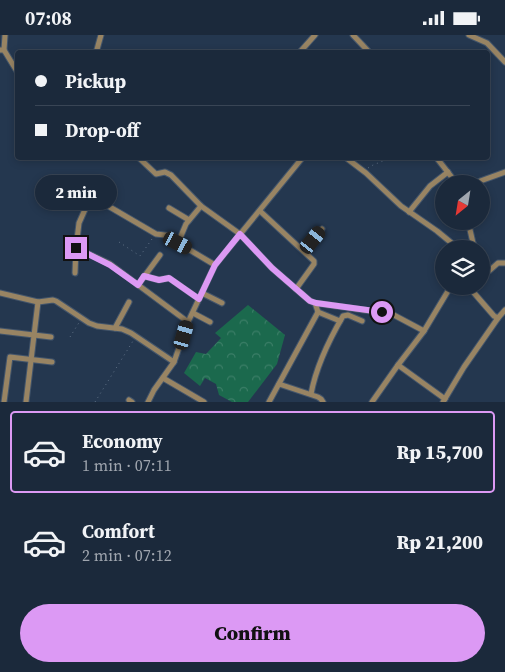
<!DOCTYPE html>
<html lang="en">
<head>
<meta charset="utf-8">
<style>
	:root { --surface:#1b293b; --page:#243142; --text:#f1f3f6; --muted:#a0a6af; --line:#394555; --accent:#dc99f4 }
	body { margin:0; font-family:"Source Serif 4",serif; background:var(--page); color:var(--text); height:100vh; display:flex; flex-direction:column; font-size:19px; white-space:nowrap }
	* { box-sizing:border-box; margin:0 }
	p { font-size:16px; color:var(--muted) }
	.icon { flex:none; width:28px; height:28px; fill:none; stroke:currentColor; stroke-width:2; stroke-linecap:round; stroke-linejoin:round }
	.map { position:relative; height:367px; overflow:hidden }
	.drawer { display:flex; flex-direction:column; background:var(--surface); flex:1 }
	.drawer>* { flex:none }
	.top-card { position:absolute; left:15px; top:15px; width:475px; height:110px; border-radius:5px; box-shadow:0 2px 8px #0003,0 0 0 1px var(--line); display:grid; align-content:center; height:110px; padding:0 20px; background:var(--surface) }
	.needle { width:32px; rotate:210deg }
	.tools { position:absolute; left:435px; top:140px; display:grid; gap:10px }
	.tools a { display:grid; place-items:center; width:55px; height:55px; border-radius:50%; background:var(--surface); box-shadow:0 2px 8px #0003,0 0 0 1px var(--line); font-size:25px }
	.end { position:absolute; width:22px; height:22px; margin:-11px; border:6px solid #dc99f4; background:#111; box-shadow:0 0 0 2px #111 }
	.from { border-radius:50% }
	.bubble { position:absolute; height:35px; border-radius:18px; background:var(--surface); box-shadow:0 2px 8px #0003,0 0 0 1px var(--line); font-size:16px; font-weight:800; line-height:35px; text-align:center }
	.car { position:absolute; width:15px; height:30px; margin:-15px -8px; border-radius:6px; box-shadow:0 0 4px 1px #0007; background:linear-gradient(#222 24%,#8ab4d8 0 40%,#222 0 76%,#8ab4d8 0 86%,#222 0) }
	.top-card b { display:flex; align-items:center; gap:18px; height:48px; font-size:19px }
	.top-card b+b { border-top:1px solid var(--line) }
	.top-card i { width:12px; height:12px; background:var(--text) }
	ul { padding:9px 0 0; list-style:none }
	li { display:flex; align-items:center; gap:15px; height:82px; margin:0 10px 8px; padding:0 10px; border:2px solid transparent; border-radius:5px }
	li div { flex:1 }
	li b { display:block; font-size:19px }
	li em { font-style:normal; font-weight:800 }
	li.selected { border-color:var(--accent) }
	li>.icon { width:45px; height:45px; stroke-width:1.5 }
	.cta { display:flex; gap:10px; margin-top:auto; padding:10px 20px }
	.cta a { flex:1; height:58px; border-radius:30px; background:var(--accent); color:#111; font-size:20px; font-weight:800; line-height:58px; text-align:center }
	.status { display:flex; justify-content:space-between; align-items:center; height:35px; padding:0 25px; background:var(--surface); direction:ltr }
	.status svg { height:14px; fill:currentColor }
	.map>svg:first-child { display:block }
	.forest { fill:url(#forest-crowns) }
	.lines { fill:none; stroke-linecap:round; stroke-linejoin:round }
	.minor-casing { stroke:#43556b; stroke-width:7 }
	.path { stroke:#617287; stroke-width:1; stroke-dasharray:1 4; stroke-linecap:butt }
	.minor { stroke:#988463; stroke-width:5 }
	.route { stroke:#dc99f4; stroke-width:6 }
</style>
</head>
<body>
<div class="status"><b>07:08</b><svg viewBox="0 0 49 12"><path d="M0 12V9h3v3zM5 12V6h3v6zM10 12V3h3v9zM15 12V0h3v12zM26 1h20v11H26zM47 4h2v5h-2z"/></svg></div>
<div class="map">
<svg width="505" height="367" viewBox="0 0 505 367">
	<defs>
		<pattern id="forest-crowns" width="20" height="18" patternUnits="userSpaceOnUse" patternTransform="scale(1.25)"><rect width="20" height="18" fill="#1b694d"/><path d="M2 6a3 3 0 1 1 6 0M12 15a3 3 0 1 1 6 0" fill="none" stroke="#3b7e67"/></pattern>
	</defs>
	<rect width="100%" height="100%" fill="#24374f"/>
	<polygon class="forest" points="248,270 285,300 277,329 248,367 232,367 219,360 216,349 205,343 200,351 184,338 196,317 206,319 221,303 215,298"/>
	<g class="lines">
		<g class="minor-casing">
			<g id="minor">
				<polyline points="353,0 370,18"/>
				<polyline points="469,0 487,8 505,27"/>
				<polyline points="0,15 4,15 18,38"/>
				<polyline points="4,15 5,0"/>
				<polyline points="96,18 101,0"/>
				<polyline points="299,18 315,0"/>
				<polyline points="138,122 156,139 165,137 171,140 201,171 240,199 272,233 310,266 315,268 392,279 424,296"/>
				<polyline points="345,122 366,138 401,171 437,196 454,210 458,211 473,208 476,214"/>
				<polyline points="436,122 457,149"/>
				<polyline points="472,149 505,137"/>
				<polyline points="91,161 156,199 173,201 178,208 215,230"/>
				<polyline points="169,173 189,185"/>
				<polyline points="260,176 314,226 314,229 296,254"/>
				<polyline points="409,177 430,151 448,137"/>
				<polyline points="468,186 473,208"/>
				<polyline points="178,208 186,189 201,171"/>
				<polyline points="76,213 79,188 91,161 89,148"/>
				<polyline points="305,216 322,194"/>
				<polyline points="481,227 484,232 489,236 498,228 505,228"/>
				<polyline points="75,238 76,213 110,229 188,287"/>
				<polyline points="144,241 159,245 169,243 199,264"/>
				<polyline points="138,250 160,220"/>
				<polyline points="468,251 494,281 498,283 505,275"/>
				<polyline points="0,258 38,267 53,265 56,266 89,288 97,291 122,294 131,298 174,327"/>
				<polyline points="202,258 222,268"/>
				<polyline points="318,277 340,286"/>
				<polyline points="193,278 210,287"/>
				<polyline points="115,293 129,267"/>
				<polyline points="0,296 51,302"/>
				<polyline points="163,343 204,367"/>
				<polyline points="279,349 318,362 321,364 323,367"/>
				<path d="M 311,359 C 316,332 329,305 343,281 L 348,280 L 362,286"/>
				<polyline points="445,364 398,330 424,296 451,251"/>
				<polyline points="129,365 132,367"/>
				<polyline points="4,367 10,322 52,327"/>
				<polyline points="26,367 38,267"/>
				<polyline points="148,367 154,355 174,327 188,287 215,230 303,122"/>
				<polyline points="269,367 318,277 315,268"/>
				<polyline points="372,367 398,330"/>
				<polyline points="443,367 464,332 498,283"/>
			</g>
		</g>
		<g class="path">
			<polyline points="368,133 373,130 393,122"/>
			<polyline points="119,207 140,221 152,204"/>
			<polyline points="70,302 80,286"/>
			<polyline points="95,367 133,306"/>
		</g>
		<use href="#minor" class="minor"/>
	</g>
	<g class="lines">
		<polyline class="route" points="76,213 110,230 138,250 144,241 159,245 169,243 199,264 215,230 240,199 272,233 310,266 316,268 382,277"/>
	</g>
</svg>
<div class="tools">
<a><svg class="needle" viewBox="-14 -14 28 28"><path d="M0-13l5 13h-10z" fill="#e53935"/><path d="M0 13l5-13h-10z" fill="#a0a6af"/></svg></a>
<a><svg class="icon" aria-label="layers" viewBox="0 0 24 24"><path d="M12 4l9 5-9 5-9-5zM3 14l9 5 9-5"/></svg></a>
</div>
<i class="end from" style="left:382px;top:277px"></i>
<i class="end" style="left:76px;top:213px"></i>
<div class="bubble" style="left:35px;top:140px;width:82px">2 min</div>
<i class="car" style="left:313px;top:205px;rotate:39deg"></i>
<i class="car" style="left:178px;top:208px;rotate:117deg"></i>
<i class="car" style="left:184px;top:300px;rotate:16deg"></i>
<div class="top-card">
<b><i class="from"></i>Pickup</b>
<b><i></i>Drop-off</b>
</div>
</div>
<section class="drawer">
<ul>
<li class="selected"><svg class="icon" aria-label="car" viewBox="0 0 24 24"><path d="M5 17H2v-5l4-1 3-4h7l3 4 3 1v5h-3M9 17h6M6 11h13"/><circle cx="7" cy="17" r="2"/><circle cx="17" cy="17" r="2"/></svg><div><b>Economy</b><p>1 min · 07:11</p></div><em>Rp 15,700</em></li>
<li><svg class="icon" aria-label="car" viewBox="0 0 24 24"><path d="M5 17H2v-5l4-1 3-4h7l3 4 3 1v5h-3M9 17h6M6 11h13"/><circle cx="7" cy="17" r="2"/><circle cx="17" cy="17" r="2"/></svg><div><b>Comfort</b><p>2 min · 07:12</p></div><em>Rp 21,200</em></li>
</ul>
<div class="cta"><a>Confirm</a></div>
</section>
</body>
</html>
